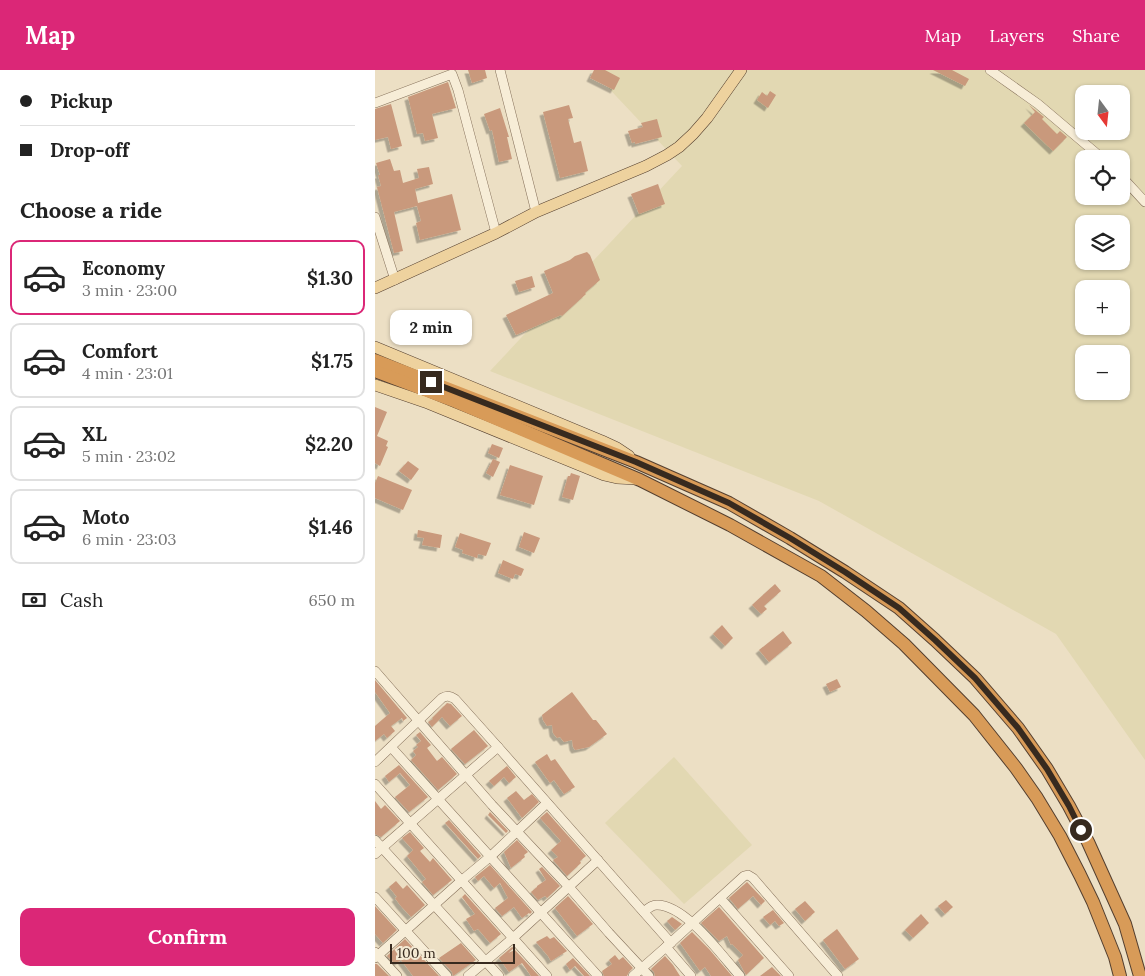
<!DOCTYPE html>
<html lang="en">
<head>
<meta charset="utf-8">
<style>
	:root { --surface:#fff; --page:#f6f6f6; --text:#222; --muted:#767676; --line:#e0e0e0; --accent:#db2777 }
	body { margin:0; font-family:Lora,serif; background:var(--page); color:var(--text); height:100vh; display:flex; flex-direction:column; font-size:19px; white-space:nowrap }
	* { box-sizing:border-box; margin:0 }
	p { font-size:16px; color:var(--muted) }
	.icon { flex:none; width:28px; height:28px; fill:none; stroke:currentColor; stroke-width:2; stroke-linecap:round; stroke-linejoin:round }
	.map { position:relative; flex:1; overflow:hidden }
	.details { display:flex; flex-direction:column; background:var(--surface); width:375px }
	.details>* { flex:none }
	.banner { display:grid; align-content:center; height:110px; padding:0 20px; background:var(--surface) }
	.needle { width:32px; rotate:165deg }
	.fabs { position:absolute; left:700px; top:15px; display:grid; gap:10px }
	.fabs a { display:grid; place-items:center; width:55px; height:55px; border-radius:10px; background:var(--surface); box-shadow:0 1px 4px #0004; font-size:25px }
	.scale { position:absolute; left:15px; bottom:12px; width:125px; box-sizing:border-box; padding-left:5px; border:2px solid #372a1f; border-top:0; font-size:14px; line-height:18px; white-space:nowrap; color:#372a1f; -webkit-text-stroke:4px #f4ead4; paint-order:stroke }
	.end { position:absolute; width:22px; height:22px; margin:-11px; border:6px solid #372a1f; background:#fff; box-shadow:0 0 0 2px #fff }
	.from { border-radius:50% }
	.bubble { position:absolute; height:35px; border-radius:10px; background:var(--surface); box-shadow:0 1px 4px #0004; font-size:16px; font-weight:700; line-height:35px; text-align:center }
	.banner b { display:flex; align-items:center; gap:18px; height:48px; font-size:19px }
	.banner b+b { border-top:1px solid var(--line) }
	.banner i { width:12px; height:12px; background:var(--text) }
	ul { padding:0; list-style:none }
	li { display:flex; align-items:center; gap:15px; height:75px; margin:0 10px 8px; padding:0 10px; border:2px solid var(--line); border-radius:10px }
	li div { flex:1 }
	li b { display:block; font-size:19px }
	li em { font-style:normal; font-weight:700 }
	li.on { border-color:var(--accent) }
	li>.icon { width:45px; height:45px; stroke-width:1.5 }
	h2 { padding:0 20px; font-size:22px; line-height:60px }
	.pay { display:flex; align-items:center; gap:12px; height:55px; padding:0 20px; font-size:19px }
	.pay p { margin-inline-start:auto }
	.cta { display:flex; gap:10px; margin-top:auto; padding:10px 20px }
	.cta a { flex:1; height:58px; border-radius:10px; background:var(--accent); color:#fff; font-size:20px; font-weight:700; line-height:58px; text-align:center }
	header { display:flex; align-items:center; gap:30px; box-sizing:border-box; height:70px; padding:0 25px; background:var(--accent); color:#fff }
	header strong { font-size:24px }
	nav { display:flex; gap:28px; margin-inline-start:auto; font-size:18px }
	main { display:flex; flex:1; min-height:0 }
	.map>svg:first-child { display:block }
	.farmland { fill:#e2d8b2; fill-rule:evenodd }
	.building { fill:#c9997c; filter:url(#shadow) }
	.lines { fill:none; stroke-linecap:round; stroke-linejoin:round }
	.minor-casing { stroke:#86715b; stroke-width:10 }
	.major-casing { stroke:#543f2f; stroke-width:12 }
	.highway-casing { stroke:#543f2f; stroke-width:14 }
	.minor { stroke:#f7edd7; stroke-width:9 }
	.major { stroke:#eed29e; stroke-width:11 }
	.highway { stroke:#d89b58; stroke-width:12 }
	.route { stroke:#372a1f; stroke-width:6 }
</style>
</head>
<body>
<header>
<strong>Map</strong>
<nav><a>Map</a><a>Layers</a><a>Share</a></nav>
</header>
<main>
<section class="details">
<div class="banner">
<b><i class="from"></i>Pickup</b>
<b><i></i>Drop-off</b>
</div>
<h2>Choose a ride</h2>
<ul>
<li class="on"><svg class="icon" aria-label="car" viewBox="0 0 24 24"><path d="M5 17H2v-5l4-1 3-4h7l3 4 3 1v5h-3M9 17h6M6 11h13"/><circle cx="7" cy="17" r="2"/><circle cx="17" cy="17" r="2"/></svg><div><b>Economy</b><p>3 min · 23:00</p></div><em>$1.30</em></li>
<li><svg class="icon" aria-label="car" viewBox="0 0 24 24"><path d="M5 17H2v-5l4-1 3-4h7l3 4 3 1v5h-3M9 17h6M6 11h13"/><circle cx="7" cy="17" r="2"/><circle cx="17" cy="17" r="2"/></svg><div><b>Comfort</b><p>4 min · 23:01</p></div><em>$1.75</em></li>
<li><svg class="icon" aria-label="car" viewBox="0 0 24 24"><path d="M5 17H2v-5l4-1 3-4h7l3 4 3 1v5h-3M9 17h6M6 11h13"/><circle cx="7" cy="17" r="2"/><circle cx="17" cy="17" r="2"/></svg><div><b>XL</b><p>5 min · 23:02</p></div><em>$2.20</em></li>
<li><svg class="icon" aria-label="car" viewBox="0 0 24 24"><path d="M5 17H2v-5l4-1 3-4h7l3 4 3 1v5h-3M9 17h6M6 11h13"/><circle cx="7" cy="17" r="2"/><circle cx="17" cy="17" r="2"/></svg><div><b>Moto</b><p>6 min · 23:03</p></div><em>$1.46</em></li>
</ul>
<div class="pay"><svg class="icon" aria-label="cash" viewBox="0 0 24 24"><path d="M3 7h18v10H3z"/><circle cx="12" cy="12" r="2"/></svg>Cash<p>650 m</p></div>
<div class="cta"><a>Confirm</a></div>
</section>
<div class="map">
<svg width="770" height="906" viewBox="0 0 770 906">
	<defs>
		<filter id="shadow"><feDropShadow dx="-3.5" dy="3.5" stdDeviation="0" flood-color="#0004"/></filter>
	</defs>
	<rect width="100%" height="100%" fill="#ecdfc4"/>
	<g class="farmland">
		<path d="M 227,0 L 770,0 L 770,690 L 681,564 L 444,431 L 115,301 L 307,96 L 225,9 ZM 709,24 L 746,24 L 746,61 L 709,61 ZM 709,89 L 746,89 L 746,126 L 709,126 ZM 709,154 L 746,154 L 746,191 L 709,191 ZM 709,219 L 746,219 L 746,256 L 709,256 ZM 709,284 L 746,284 L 746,321 L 709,321 Z"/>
		<polygon points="299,687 377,775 309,834 230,753"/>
	</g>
	<g class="building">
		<polygon points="93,0 110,0 112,8 97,13"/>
		<polygon points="219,0 230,0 245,8 239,20 215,8"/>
		<polygon points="558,0 577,0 594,9 590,16"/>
		<polygon points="73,12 81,38 57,44 63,68 50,71 48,63 42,64 33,27"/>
		<polygon points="395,21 401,25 393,38 382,30 387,22 392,26"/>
		<polygon points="16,34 27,76 16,79 13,67 0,70 0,39"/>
		<polygon points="194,35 198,48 193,49 199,73 206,71 213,101 185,108 168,42"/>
		<polygon points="654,35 669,47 667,49 682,64 685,61 692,67 678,81 649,53 660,42"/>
		<polygon points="125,38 134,67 132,67 137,89 124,92 117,60 115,61 109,44"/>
		<polygon points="282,49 287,67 260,74 260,72 257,73 253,61 268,57 266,53"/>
		<polygon points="15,89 19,101 25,100 28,113 44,108 42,99 54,97 58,114 40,119 43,133 77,124 86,160 45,170 41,153 46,151 42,136 19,142 28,181 19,183 2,117 6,116 3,105 5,105 1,93"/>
		<polygon points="283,114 290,134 264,144 256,124"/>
		<polygon points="212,182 215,185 225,210 210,223 211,224 187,246 186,245 141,265 131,245 178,223 169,201 195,190 200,186"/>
		<polygon points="157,206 160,217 144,222 140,211"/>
		<polygon points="0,337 12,342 2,366 13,371 11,376 13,377 5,396 0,393"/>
		<polygon points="117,374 128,378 124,388 113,383"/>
		<polygon points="118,389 125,392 118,407 111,403"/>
		<polygon points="33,391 44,399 36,410 24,401"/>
		<polygon points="135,395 168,406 159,435 125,425"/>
		<polygon points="196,403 205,406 198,430 187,427 193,406 195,406"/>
		<polygon points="3,406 37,420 28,440 0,428 0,413"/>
		<polygon points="43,460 67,465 65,478 47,475 49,468 42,467"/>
		<polygon points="149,462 165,468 159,483 144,477"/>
		<polygon points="85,463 116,473 111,486 103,484 102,488 87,483 88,480 80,477"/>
		<polygon points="128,490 149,499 146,506 140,504 138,509 123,503"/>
		<polygon points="400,514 406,521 389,536 392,539 386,544 377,535"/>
		<polygon points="347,555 358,568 350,576 338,564"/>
		<polygon points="408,561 417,573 394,592 384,580"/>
		<polygon points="462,609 466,617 455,622 451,614"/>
		<polygon points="0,610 32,648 28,651 27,648 16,656 20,661 12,668 9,664 0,671 0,656 15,643 0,622"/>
		<polygon points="197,622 218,650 221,650 232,664 214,677 200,680 198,677 197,670 189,672 185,667 182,668 178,663 177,655 172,656 168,650 167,645"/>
		<polygon points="72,633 76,634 87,646 75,656 67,647 57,657 53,652 58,649 57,648"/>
		<polygon points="99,660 113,676 90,694 76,679"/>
		<polygon points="45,662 56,675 52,678 62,691 67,687 82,704 63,720 36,690 41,685 38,681 43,677 41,675 46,671 41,665"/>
		<polygon points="172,684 176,691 180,689 200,717 189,724 179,710 175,713 160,692"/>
		<polygon points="24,695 53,727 34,742 20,727 35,715 25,703 14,712 10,706"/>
		<polygon points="132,696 141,707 134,713 129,707 119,716 114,711"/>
		<polygon points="141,721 149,730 157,724 164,732 147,748 132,728"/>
		<polygon points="0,731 6,739 10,735 25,751 6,767 0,764"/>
		<polygon points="115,742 133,761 131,763 113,745"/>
		<polygon points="172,742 211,786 205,791 206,793 192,806 178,790 183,787 176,780 186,771 165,748"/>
		<polygon points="74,750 106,786 103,789 70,753"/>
		<polygon points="35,762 49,778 45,781 55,792 58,788 77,810 58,825 47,812 51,809 32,786 38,780 27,768"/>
		<polygon points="142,770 153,782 149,785 150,787 136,798 129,782"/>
		<polygon points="115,795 157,842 155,844 154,843 147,848 139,837 127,846 120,838 133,828 125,813 119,818 109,806 103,811 100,807"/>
		<polygon points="167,797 185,816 172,828 170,826 163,830 156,822 162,817 162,816 171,810 164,799"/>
		<polygon points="21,811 28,819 32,815 50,835 36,847 25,835 20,828 22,827 14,817"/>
		<polygon points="372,812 390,831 386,835 378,826 363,839 354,828"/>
		<polygon points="90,824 126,864 115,873 103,859 99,861 91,849 100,844 87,827"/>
		<polygon points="193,826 218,854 202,866 180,838"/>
		<polygon points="571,830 578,837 570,844 563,836"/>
		<polygon points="430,831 440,842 430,851 420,839"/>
		<polygon points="0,836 22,860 8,873 0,864"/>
		<polygon points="344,837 389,888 371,905 363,890 368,885 357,874 356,875 352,866 344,871 326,853"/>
		<polygon points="398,840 409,853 404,856 400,851 395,855 388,847"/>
		<polygon points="546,844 554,853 538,868 530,860"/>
		<polygon points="297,847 307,854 300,860 292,851"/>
		<polygon points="462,859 484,889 470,899 448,870"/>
		<polygon points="317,862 334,879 357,906 336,906 330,897 325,901 305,873"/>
		<polygon points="172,866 175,869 179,867 192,881 176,891 173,886 161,872"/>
		<polygon points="30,869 64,906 38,906 26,890 20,894 12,886"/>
		<polygon points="86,873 101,890 78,906 77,902 64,888"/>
		<polygon points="137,877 139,878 133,883 140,880 164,906 156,906 147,893 134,902 124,888"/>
		<polygon points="240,885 244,890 248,887 258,898 254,902 252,906 229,906 227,901 237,894 234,890"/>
		<polygon points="290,886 298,895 305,906 280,906 279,902 276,899"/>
		<polygon points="198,888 215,906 209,906 200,896 195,900 191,894"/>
		<polygon points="0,894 2,894 14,906 0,906"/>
		<polygon points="397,897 406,906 385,906"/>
	</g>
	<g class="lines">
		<g class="minor-casing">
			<g id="minor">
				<polyline points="125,0 161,142"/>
				<polyline points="615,0 663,34 728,89"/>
				<polyline points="0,33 77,4 83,20 121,163"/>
				<polyline points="746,106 770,132"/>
				<polyline points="0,147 20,210"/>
				<polyline points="0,601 117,735 194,817 234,863 274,906"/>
				<polyline points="16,677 223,906"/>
				<path d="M 0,692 L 67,628 C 72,625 75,626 80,629 L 123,677 L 296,873"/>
				<polyline points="0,714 172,906"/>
				<polyline points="0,770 124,906"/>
				<polyline points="0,784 123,677"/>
				<polyline points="0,827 72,906"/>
				<polyline points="345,828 414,906"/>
				<path d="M 269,842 C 273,838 277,835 282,835 C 311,835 347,886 365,906"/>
				<polyline points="291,877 316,906"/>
				<polyline points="0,882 22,906"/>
				<polyline points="0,888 86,811 116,786 172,733"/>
				<polyline points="93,906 138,868 223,790"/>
				<polyline points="258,906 291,877 369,806 373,805 378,808 463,906"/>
			</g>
		</g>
		<g class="major-casing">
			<g id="major">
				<polyline points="0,218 121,163 161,142 271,96 292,85 304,77 318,64 332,48 366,0"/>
				<polyline points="0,277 227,371 242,378 254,386"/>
				<polyline points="0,315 50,332 229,405 242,408 261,409"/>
			</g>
		</g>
		<g class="highway-casing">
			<g id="highway">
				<polyline points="0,290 261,392 354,433 415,468 470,502 524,538 560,570 600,608 643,658 672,699 694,736 713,772 750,854 765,906"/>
				<polyline points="0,301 81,332 265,410 355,455 446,506 491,541 529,574 599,645 641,698 662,728 685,766 705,805 718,832 740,887 745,906"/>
			</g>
		</g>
		<use href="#minor" class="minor"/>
		<use href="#major" class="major"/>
		<use href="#highway" class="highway"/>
	</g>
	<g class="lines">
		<polyline class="route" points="56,312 261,392 354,433 415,468 470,502 524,538 560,570 600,608 643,658 672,699 694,736 706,760"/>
	</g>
</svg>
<div class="fabs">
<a><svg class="needle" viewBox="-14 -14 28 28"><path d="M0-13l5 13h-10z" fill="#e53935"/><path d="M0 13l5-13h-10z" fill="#767676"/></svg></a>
<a><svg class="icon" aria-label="locate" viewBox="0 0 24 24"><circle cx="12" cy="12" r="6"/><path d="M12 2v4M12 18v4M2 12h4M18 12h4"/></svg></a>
<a><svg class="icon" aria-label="layers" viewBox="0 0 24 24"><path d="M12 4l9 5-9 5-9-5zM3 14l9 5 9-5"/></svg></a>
<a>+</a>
<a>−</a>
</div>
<div class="scale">100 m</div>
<i class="end from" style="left:706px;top:760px"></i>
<i class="end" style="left:56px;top:312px"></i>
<div class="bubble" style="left:15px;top:240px;width:82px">2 min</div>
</div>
</main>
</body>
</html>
